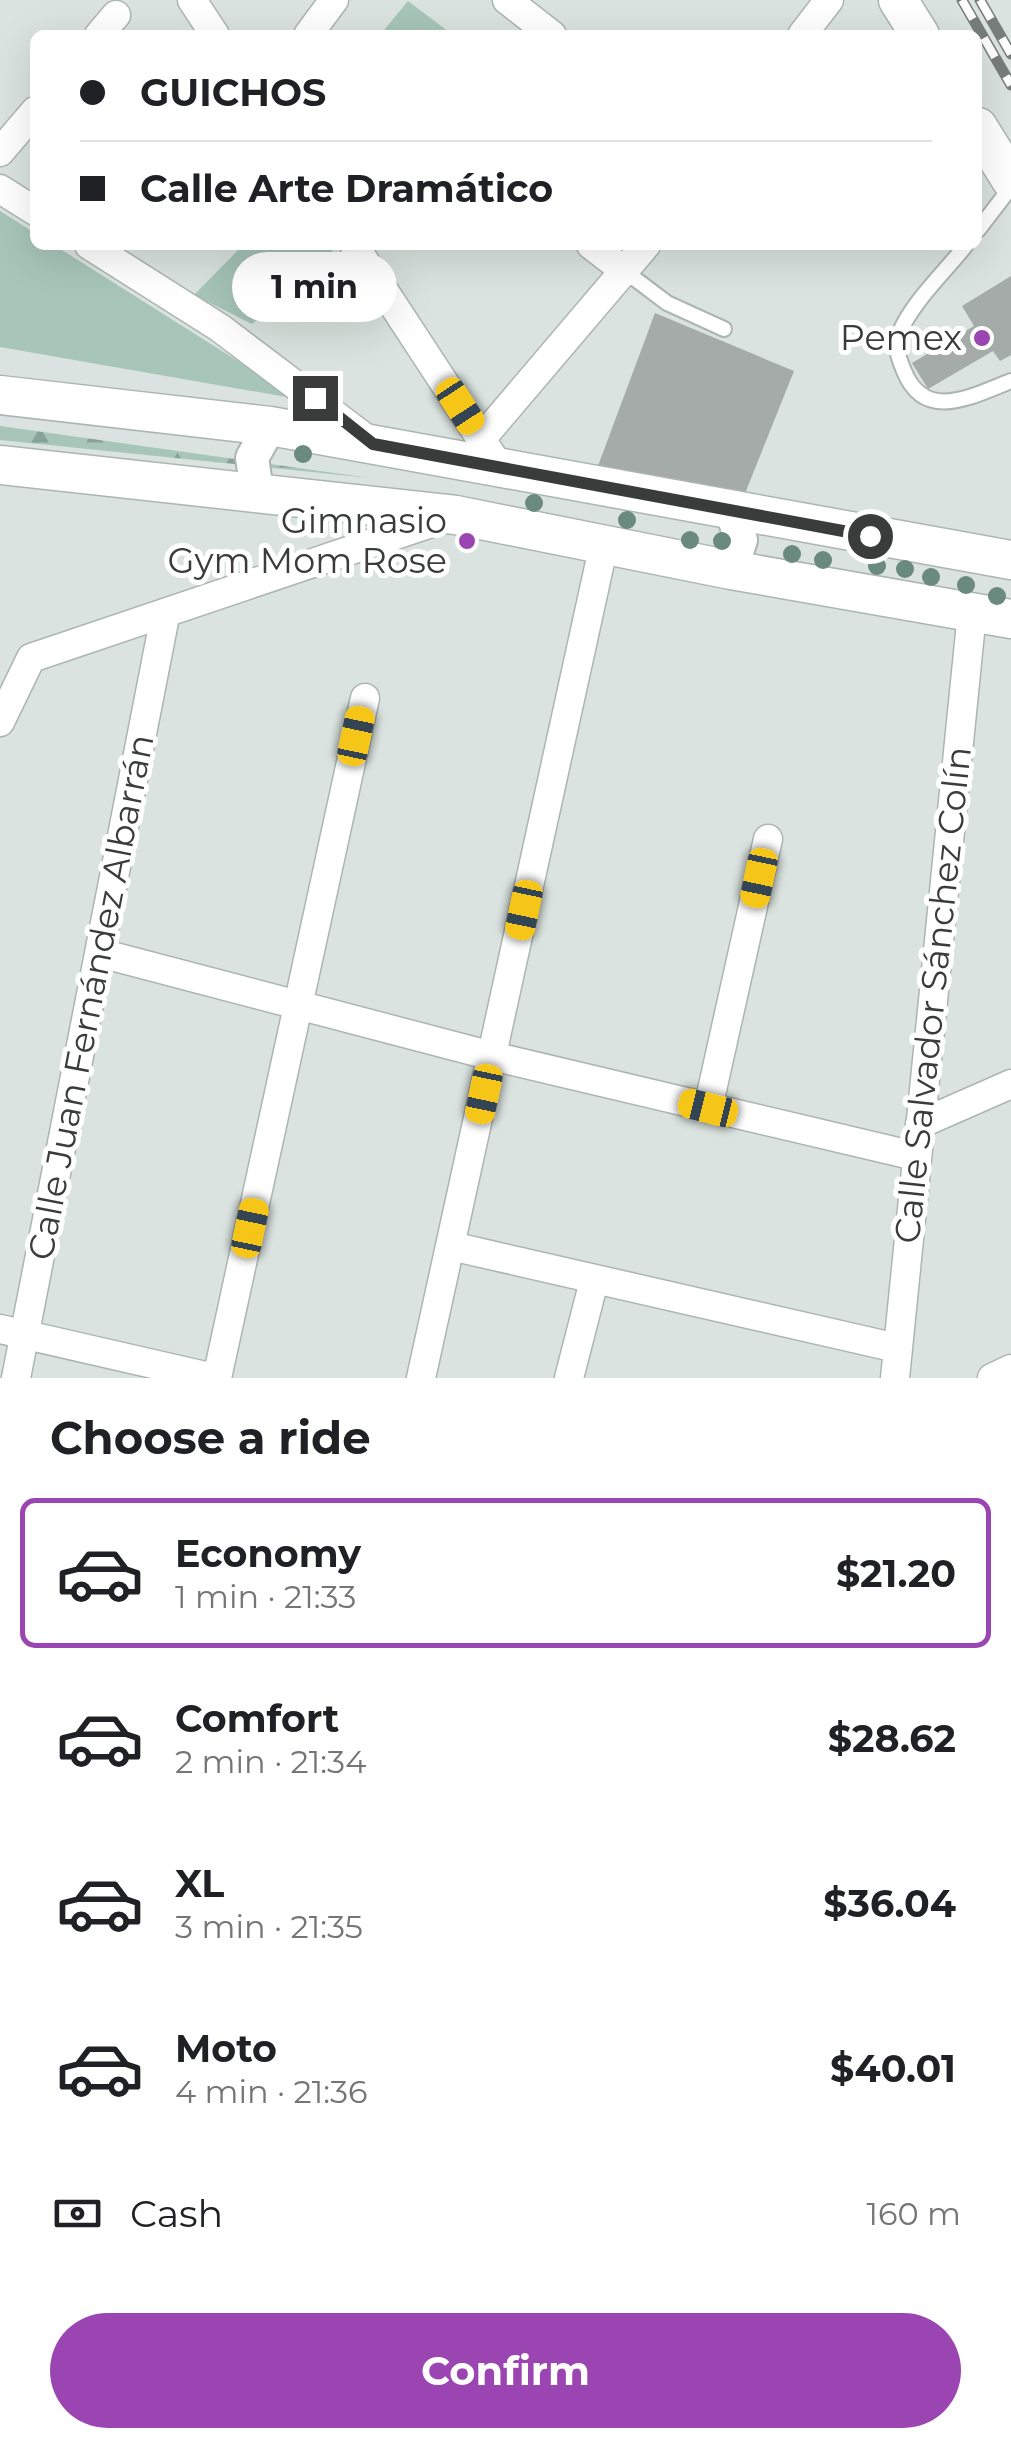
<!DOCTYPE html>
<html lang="en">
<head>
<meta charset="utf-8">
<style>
	:root { --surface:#fff; --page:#f2f2f2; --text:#202124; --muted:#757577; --line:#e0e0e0; --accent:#9b45b2 }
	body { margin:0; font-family:Montserrat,sans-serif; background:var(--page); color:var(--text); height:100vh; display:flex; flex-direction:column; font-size:38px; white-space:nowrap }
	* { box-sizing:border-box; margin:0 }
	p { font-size:32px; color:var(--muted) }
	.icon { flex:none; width:55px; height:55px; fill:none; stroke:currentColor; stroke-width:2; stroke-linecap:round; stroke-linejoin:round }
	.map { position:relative; height:1378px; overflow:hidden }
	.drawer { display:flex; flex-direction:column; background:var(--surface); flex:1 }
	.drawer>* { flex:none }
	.banner { position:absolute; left:30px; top:30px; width:952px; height:220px; border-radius:15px; box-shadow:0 10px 40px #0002; display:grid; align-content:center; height:220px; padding:0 50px; background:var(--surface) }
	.end { position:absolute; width:45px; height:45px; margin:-22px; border:12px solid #393c3b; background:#fff; box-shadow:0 0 0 5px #fff }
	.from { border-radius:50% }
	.bubble { position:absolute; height:70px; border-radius:35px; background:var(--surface); box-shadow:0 10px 40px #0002; font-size:32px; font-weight:700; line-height:70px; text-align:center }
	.car { position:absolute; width:30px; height:60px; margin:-30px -15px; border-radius:12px; box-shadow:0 0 8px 2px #0007; background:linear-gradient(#f5c518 24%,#345 0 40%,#f5c518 0 76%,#345 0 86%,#f5c518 0) }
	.banner b { display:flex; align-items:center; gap:35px; height:95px; font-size:38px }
	.banner b+b { border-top:2px solid var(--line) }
	.banner i { width:25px; height:25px; background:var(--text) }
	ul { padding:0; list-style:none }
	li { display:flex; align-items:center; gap:30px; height:150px; margin:0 20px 15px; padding:0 30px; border:5px solid transparent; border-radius:15px }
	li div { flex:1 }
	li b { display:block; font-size:38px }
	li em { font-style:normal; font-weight:700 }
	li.current { border-color:var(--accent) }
	li>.icon { width:90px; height:90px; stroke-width:1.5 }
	h2 { padding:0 50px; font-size:45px; line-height:120px }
	.pay { display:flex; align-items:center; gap:25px; height:110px; padding:0 50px; font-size:38px }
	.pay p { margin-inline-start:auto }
	.button { display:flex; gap:20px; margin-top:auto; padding:20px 50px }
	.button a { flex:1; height:115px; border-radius:60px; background:var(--accent); color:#fff; font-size:40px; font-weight:700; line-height:115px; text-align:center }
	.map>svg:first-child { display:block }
	.green { fill:#a7c5b9 }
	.forest { fill:url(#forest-firs) }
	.building { fill:#a4aba8 }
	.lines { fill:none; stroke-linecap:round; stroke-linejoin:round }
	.service-casing { stroke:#adb5b2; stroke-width:18 }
	.minor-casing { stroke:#adb5b2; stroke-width:31 }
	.tertiary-casing { stroke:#adb5b2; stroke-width:36 }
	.secondary-casing { stroke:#adb5b2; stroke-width:41 }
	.service { stroke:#fff; stroke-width:14 }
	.minor { stroke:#fff; stroke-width:28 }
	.tertiary { stroke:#fff; stroke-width:32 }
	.secondary { stroke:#fff; stroke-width:38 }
	.rail-casing { stroke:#777d7a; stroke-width:11 }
	.rail { stroke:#fff; stroke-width:8; stroke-dasharray:22; stroke-linecap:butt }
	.tree { fill:#6a897f }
	.route { stroke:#393c3b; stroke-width:12 }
	.poi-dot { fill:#9b45b2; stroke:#fff; stroke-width:4 }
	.labels { text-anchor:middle; stroke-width:10; stroke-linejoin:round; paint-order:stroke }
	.poi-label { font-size:35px; fill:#393c3b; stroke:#fff; text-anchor:end }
	.street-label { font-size:35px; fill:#393c3b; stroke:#fff }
</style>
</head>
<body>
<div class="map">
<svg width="1011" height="1378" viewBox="0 0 1011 1378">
	<defs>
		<pattern id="forest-firs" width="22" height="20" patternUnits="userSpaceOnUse" patternTransform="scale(2.5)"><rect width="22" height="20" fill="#a7c5b9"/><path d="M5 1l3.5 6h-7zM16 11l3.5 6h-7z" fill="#89a198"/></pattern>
	</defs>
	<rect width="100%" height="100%" fill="#dae3df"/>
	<g class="green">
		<polygon points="408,1 453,35 380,35"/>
		<polygon points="0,211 35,233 35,245 54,245 298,399 0,347"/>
		<polygon points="243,245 328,245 337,258 252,324 194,295"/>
	</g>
	<polygon class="forest" points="0,426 370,478 0,440"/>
	<g class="building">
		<polygon points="1011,276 1011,355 1000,361 993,351 928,389 912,363 974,326 962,306"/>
		<polygon points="655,313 794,371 742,501 595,474"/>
	</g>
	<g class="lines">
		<g class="service-casing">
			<g id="service">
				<polyline points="978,230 1011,187"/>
				<path d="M 966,245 C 945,272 912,302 899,334 C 894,347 899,359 904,371 C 925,423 972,396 1011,381"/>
				<polyline points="626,272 667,303 724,329"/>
			</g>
		</g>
		<g class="minor-casing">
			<g id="minor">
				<polyline points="192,0 215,35"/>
				<polyline points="507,0 552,35"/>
				<polyline points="99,35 116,15"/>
				<polyline points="308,35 334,0"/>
				<polyline points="802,35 829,0"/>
				<polyline points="0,152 35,111"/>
				<polyline points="0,189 35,211"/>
				<polyline points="89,245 220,328 372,443"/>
				<polyline points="354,245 500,468"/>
				<polyline points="591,245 626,272"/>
				<polyline points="482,438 646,245"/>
				<polyline points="0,722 31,658 449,517"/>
				<polyline points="100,953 492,1056 915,1156"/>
				<polyline points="708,1108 768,839"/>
				<polyline points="920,1124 1011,1084"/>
				<polyline points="451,1246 897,1348"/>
				<polyline points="0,1329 214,1378"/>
				<polyline points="16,1378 165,616"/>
				<polyline points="217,1378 365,698"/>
				<polyline points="421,1378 604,544"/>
				<polyline points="569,1378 594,1281"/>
				<polyline points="895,1378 972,613"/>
				<polyline points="992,1378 1011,1369"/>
			</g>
		</g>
		<g class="tertiary-casing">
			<g id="tertiary">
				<polyline points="257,491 252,458 270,426"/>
				<polyline points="731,570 741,540 732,512"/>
			</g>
		</g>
		<g class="secondary-casing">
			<g id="secondary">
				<polyline points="898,0 920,35"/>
				<polyline points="978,127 1011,180"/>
				<polyline points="0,395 270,426 1011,560"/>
				<polyline points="0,465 456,515 731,570 1011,619"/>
			</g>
		</g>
		<use href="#service" class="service"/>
		<use href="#minor" class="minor"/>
		<use href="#tertiary" class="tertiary"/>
		<use href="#secondary" class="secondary"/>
		<g class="rail-casing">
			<g id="rail">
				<polyline points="962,0 1011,85"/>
				<polyline points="980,0 1011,54"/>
			</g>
		</g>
		<use href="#rail" class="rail"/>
	</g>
	<g class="tree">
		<circle cx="303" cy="454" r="9"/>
		<circle cx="534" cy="503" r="9"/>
		<circle cx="627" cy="520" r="9"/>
		<circle cx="690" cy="540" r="9"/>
		<circle cx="722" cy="541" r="9"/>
		<circle cx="792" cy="554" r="9"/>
		<circle cx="823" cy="560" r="9"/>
		<circle cx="877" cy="566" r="9"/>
		<circle cx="905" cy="569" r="9"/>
		<circle cx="931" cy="577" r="9"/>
		<circle cx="966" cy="585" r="9"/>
		<circle cx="997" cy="596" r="9"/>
	</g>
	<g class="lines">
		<polyline class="route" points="315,398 373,444 870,536"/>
	</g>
	<g class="poi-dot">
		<circle cx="982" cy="338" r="10"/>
		<circle cx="467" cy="541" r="10"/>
	</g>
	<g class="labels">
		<g class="poi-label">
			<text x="962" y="350">Pemex</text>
			<text x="447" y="533">Gimnasio<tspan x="447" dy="40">Gym Mom Rose</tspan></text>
		</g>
		<g class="street-label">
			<text transform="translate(933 995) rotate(-84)" y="12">Calle Salvador Sánchez Colín</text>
			<text transform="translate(91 997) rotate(-79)" y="12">Calle Juan Fernández Albarrán</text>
		</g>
	</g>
</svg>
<i class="end from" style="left:870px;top:536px"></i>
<i class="end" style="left:315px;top:398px"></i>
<div class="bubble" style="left:232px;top:252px;width:165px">1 min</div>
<i class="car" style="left:460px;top:406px;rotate:147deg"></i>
<i class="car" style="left:356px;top:736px;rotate:12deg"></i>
<i class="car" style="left:759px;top:878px;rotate:192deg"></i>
<i class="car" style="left:524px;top:910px;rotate:192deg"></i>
<i class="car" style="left:484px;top:1094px;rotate:192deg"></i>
<i class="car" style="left:708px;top:1108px;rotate:284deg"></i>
<i class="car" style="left:250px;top:1228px;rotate:12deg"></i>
<div class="banner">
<b><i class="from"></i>GUICHOS</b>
<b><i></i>Calle Arte Dramático</b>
</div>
</div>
<section class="drawer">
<h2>Choose a ride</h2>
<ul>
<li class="current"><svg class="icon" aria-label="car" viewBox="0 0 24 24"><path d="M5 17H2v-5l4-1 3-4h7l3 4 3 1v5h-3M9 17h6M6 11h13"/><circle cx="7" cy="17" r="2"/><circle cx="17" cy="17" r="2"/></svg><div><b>Economy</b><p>1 min · 21:33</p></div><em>$21.20</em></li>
<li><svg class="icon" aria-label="car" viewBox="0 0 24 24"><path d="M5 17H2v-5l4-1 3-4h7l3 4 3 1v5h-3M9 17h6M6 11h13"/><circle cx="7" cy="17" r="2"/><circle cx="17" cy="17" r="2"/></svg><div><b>Comfort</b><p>2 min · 21:34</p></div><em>$28.62</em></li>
<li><svg class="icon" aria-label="car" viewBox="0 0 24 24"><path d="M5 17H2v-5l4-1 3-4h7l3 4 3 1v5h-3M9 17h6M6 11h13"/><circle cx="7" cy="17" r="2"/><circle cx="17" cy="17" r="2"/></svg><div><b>XL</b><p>3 min · 21:35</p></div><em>$36.04</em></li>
<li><svg class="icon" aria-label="car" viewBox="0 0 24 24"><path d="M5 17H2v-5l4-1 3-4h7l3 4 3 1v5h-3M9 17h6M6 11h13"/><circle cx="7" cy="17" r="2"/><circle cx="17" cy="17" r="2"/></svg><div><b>Moto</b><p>4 min · 21:36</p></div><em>$40.01</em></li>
</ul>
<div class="pay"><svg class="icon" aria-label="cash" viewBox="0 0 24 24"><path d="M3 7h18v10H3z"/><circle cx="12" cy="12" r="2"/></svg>Cash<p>160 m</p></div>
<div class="button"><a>Confirm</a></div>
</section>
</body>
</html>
